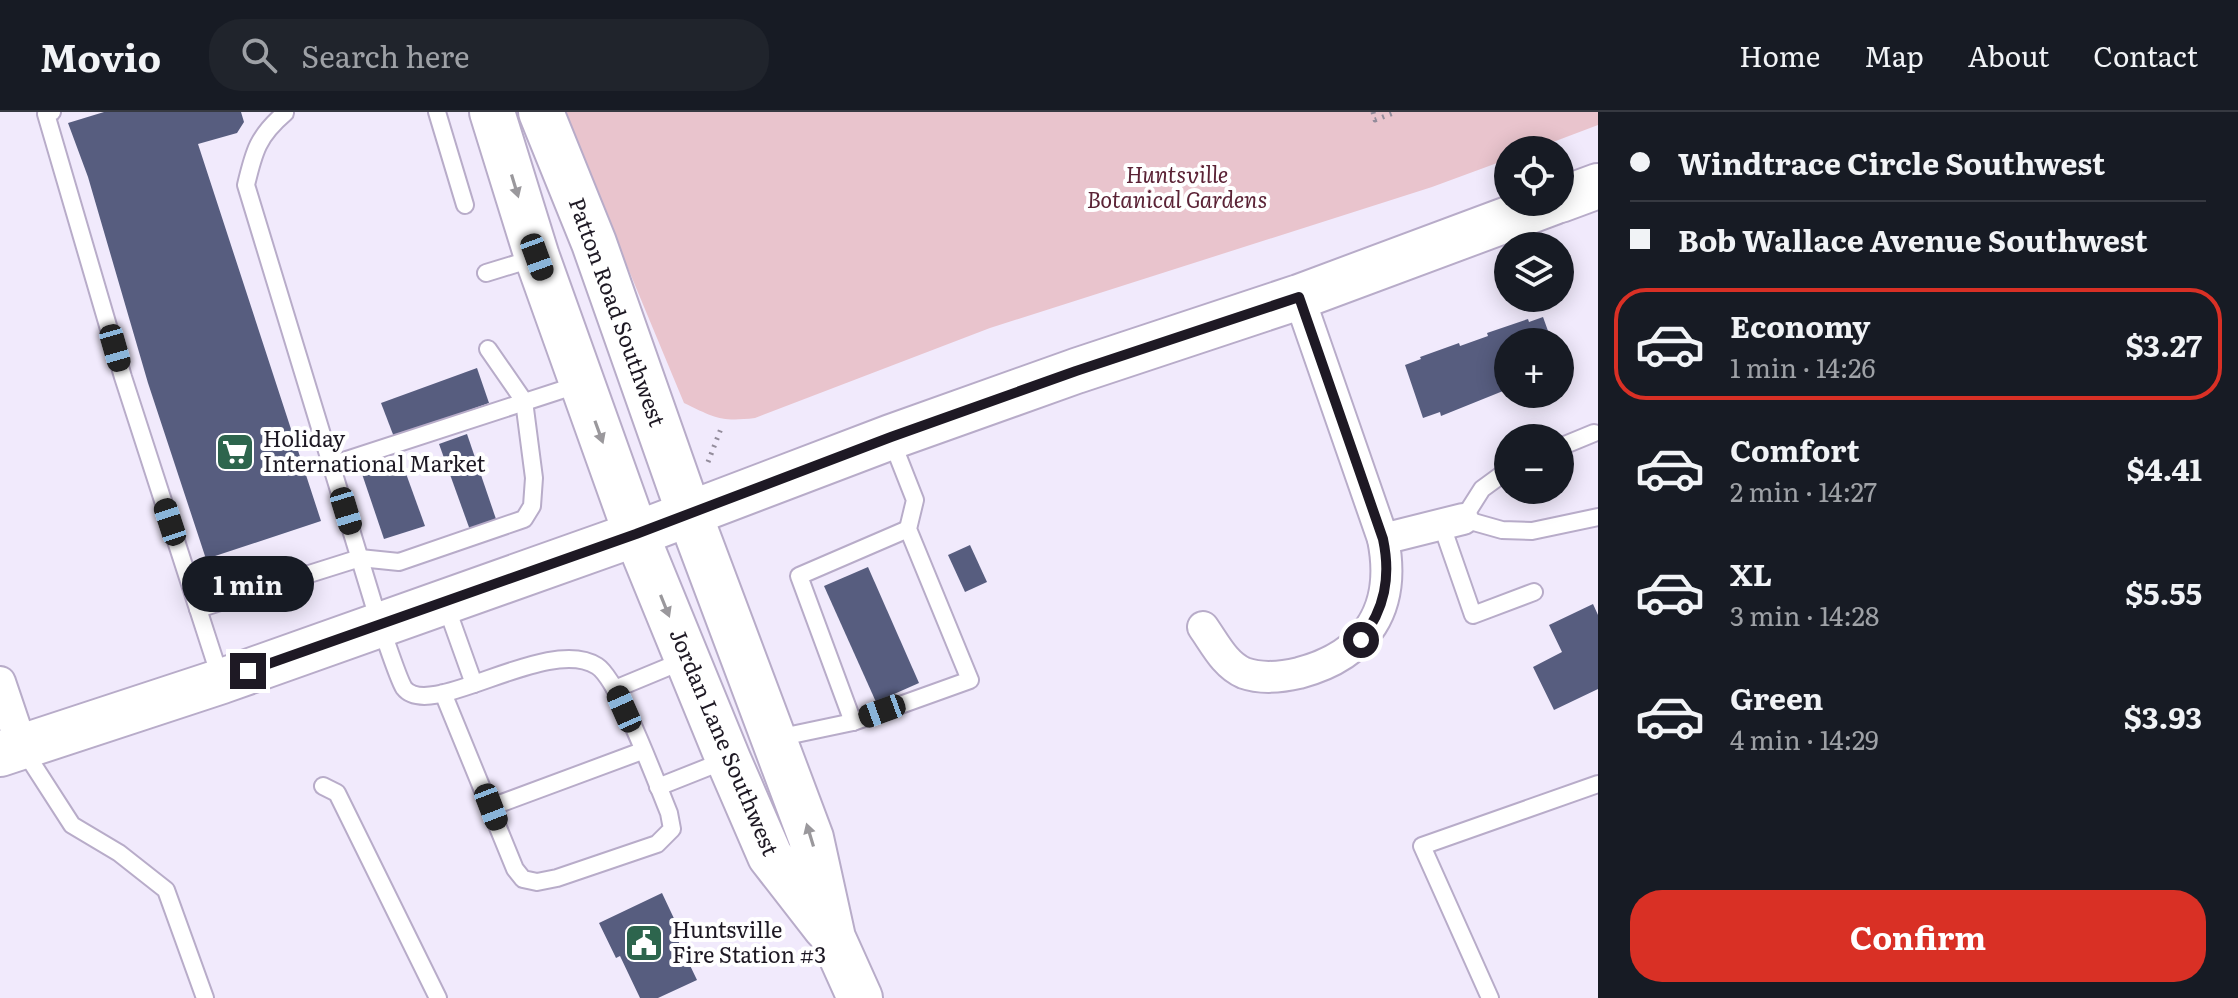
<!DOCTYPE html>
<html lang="en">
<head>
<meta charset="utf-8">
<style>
	:root { --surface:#171b24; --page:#20242c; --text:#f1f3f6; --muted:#9ea1a6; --line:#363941; --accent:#d93025 }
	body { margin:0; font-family:Literata,serif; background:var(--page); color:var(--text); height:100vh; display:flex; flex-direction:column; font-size:30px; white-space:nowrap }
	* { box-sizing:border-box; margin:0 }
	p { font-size:26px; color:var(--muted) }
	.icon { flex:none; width:44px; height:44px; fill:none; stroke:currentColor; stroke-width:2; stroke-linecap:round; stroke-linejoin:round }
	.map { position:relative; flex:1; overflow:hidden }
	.sheet { display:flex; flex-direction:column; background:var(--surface); width:640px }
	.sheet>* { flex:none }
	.guide { display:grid; align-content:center; height:176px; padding:0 32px; background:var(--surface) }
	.tools { position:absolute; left:1494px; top:24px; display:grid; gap:16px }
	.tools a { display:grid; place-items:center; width:80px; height:80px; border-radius:50%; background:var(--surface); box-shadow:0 4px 20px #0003; font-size:40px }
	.end { position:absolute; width:36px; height:36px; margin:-18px; border:10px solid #1e1924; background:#fff; box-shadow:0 0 0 4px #fff }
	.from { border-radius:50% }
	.bubble { position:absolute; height:56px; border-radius:28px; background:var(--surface); box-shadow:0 4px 20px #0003; font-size:26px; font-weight:700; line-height:56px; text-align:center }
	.car { position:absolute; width:24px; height:48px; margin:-24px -12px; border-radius:10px; box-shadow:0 0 6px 2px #0007; background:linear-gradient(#222 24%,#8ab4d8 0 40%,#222 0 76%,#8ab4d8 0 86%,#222 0) }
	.guide b { display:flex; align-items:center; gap:28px; height:76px; font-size:30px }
	.guide b+b { border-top:2px solid var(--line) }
	.guide i { width:20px; height:20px; background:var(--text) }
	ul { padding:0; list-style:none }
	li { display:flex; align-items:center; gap:24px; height:112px; margin:0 16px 12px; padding:0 16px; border:4px solid transparent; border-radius:32px }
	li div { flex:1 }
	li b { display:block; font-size:30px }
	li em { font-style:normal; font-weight:700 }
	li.on { border-color:var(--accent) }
	li>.icon { width:72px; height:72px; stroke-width:1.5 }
	.cta { display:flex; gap:16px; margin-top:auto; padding:16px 32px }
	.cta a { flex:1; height:92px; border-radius:32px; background:var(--accent); color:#fff; font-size:32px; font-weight:700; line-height:92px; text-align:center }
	header { display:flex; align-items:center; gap:48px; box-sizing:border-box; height:112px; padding:0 40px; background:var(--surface); border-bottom:2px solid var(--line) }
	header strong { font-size:38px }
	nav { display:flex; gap:44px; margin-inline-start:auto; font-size:28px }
	.search { width:560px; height:72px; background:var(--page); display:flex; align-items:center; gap:20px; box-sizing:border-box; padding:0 28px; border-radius:32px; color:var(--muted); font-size:30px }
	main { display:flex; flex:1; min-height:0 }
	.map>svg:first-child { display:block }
	.green { fill:#e9c4cd }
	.building { fill:#575d7f }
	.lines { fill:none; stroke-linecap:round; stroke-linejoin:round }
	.lane-casing { stroke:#b8acc9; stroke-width:20 }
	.street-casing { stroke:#b8acc9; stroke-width:34 }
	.secondary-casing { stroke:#b8acc9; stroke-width:48 }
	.path { stroke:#938c9b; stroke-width:5; stroke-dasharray:2 6; stroke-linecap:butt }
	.lane { stroke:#fff; stroke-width:16 }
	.street { stroke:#fff; stroke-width:30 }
	.secondary { stroke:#fff; stroke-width:44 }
	.oneway { fill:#9a989c }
	.route { stroke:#1e1924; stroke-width:10 }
	.labels { text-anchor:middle; stroke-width:8; stroke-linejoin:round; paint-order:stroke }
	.park-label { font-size:22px; font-style:italic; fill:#5b2336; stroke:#fff }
	.street-label { font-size:22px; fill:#1e1924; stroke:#fff }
	.poi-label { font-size:22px; fill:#1e1924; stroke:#fff; text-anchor:start }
</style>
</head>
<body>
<header>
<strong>Movio</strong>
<div class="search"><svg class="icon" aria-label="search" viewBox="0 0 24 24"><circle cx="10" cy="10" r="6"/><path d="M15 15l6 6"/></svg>Search here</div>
<nav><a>Home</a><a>Map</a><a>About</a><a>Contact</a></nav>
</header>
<main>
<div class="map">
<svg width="1598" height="886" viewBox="0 0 1598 886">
	<rect width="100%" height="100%" fill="#f1eafc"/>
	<path class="green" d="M 563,0 L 1598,0 L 1598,13 L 1532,38 L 1508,38 L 1508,47 L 1432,75 L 990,216 L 755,306 C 721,310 715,306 684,291 Z"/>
	<g class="building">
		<polygon points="104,0 241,0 244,10 237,21 198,32 321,409 206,447 148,271 88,65 68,11"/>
		<polygon points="1543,205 1552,230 1508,230 1508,277 1441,304 1440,300 1423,306 1405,253 1421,247 1420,245 1459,231 1460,234 1488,224 1487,221 1528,207 1529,210"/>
		<polygon points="477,256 489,291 394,325 381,291"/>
		<polygon points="467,322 497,410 470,418 439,332"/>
		<polygon points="400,345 425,414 384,427 360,356"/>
		<polygon points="970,433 987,470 965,480 948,443"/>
		<polygon points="868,455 919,571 876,590 824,474"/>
		<polygon points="1593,492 1598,503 1598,577 1554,598 1533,555 1562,540 1549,513"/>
		<polygon points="662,781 678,815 673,818 697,868 658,886 640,886 620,844 616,846 599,811"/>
	</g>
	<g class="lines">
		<g class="lane-casing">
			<g id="lane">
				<polyline points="52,0 46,2 123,265 221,568"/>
				<polyline points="437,0 465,93"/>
				<path d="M 285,1 C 258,24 254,39 246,73 L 380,513 C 385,525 398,567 404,576 C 430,610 548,522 597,554 C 619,568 657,672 669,701 L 672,717 L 657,732 L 557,766 L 537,770 L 523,767 L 515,757 L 443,581"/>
				<polyline points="486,161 535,146"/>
				<polyline points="1560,335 1594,321"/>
				<polyline points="331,353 580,272"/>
				<polyline points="1508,358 1482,377 1463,407 1502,418 1532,419 1598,405"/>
				<polyline points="1442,414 1473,503 1534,480"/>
				<polyline points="445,491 474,572"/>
				<polyline points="198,497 360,446 399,450 524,407 532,394 534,366 524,289 488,237"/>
				<polyline points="615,577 685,548"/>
				<polyline points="853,610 799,464 908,417"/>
				<polyline points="777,626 853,610 970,568 908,417 915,388 891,327"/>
				<polyline points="23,637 72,713 119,741 166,778 205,886"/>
				<polyline points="323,674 337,681 438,886"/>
				<polyline points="658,675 726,648"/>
				<polyline points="491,695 642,639"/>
				<polyline points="1490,886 1422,734 1598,672"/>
			</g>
		</g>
		<g class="street-casing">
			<g id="street">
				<polyline points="1383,427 1463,407"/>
				<path d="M 1203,515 C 1215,532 1225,553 1244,561 C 1261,567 1282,565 1299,561 C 1367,543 1397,496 1383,427 L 1299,185"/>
				<polyline points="0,570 22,635"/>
			</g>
		</g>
		<g class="secondary-casing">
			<g id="secondary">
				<polyline points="492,0 537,145 636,422 728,647 770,744 826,816"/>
				<polyline points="541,0 594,131 689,401 811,726 833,826 860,886"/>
				<polyline points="1560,88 1598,74"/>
				<polyline points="0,642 222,569 636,422 891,325 1076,259 1299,185 1554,90"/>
			</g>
		</g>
		<g class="path">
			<polyline points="1373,0 1375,8 1396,0"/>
			<polyline points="708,350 722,314"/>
		</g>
		<use href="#lane" class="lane"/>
		<use href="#street" class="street"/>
		<use href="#secondary" class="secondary"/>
	</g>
	<defs><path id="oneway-solid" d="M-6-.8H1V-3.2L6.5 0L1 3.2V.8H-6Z" transform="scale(2)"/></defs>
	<g class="oneway">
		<use href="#oneway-solid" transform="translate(515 74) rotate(73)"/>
		<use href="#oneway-solid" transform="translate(599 320) rotate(70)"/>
		<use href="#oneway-solid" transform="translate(665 494) rotate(68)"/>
		<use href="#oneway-solid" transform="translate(810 723) rotate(-107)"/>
	</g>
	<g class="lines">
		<path class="route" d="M 248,559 L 636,422 L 891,325 L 1076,259 L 1299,185 L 1383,427 C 1391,465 1385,497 1361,528"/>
	</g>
	<defs>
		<g id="supermarket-square" transform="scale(2)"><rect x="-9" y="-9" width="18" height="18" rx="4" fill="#2d654d" stroke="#fff"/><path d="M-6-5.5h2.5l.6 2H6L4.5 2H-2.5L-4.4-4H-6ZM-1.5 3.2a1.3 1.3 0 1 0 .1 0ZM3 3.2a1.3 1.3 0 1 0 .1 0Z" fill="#fff"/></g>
		<g id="civic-square" transform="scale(2)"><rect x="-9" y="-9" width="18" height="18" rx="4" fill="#2d654d" stroke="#fff"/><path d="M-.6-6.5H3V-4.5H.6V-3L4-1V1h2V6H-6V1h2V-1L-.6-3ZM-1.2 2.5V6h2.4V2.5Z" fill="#fff"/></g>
	</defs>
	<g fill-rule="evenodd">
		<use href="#supermarket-square" x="235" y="340"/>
		<use href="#civic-square" x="644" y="831"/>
	</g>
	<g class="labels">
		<g class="park-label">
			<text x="1177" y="71">Huntsville<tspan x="1177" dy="25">Botanical Gardens</tspan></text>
		</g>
		<g class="street-label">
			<text transform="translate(617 200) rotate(70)" y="8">Patton Road Southwest</text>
			<text transform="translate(724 630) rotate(67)" y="8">Jordan Lane Southwest</text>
		</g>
		<g class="poi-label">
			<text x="263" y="335">Holiday<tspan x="263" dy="25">International Market</tspan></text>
			<text x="672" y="826">Huntsville<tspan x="672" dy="25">Fire Station #3</tspan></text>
		</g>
	</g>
</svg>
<div class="tools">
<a><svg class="icon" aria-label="locate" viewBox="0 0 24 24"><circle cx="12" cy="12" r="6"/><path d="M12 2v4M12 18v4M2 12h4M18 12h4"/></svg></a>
<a><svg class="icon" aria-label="layers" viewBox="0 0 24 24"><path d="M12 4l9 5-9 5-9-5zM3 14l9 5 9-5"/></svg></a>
<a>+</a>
<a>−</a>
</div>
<i class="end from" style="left:1361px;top:528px"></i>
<i class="end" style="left:248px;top:559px"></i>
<div class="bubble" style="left:182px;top:444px;width:132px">1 min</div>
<i class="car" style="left:537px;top:145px;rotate:160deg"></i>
<i class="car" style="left:115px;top:236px;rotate:164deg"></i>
<i class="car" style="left:346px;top:399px;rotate:163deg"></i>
<i class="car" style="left:170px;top:410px;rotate:342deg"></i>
<i class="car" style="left:624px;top:597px;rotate:336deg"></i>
<i class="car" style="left:882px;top:599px;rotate:250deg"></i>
<i class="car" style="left:491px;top:695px;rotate:159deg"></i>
</div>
<section class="sheet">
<div class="guide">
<b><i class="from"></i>Windtrace Circle Southwest</b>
<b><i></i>Bob Wallace Avenue Southwest</b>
</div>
<ul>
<li class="on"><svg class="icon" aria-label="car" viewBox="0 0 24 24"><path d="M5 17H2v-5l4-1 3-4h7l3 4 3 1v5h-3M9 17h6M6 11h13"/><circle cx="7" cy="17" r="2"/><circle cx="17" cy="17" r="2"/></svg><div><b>Economy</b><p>1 min · 14:26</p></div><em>$3.27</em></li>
<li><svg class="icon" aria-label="car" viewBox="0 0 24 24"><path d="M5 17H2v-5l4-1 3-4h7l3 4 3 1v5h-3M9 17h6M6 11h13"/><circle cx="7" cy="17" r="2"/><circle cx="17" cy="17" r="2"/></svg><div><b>Comfort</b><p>2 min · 14:27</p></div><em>$4.41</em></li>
<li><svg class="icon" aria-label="car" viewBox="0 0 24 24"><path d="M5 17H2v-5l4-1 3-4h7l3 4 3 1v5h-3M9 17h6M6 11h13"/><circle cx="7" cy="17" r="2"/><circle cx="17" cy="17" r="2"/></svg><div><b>XL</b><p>3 min · 14:28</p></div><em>$5.55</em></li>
<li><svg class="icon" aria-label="car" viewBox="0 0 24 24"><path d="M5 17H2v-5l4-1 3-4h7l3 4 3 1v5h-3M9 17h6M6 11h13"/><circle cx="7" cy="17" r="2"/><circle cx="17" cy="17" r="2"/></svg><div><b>Green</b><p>4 min · 14:29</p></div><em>$3.93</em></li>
</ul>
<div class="cta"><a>Confirm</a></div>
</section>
</main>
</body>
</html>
